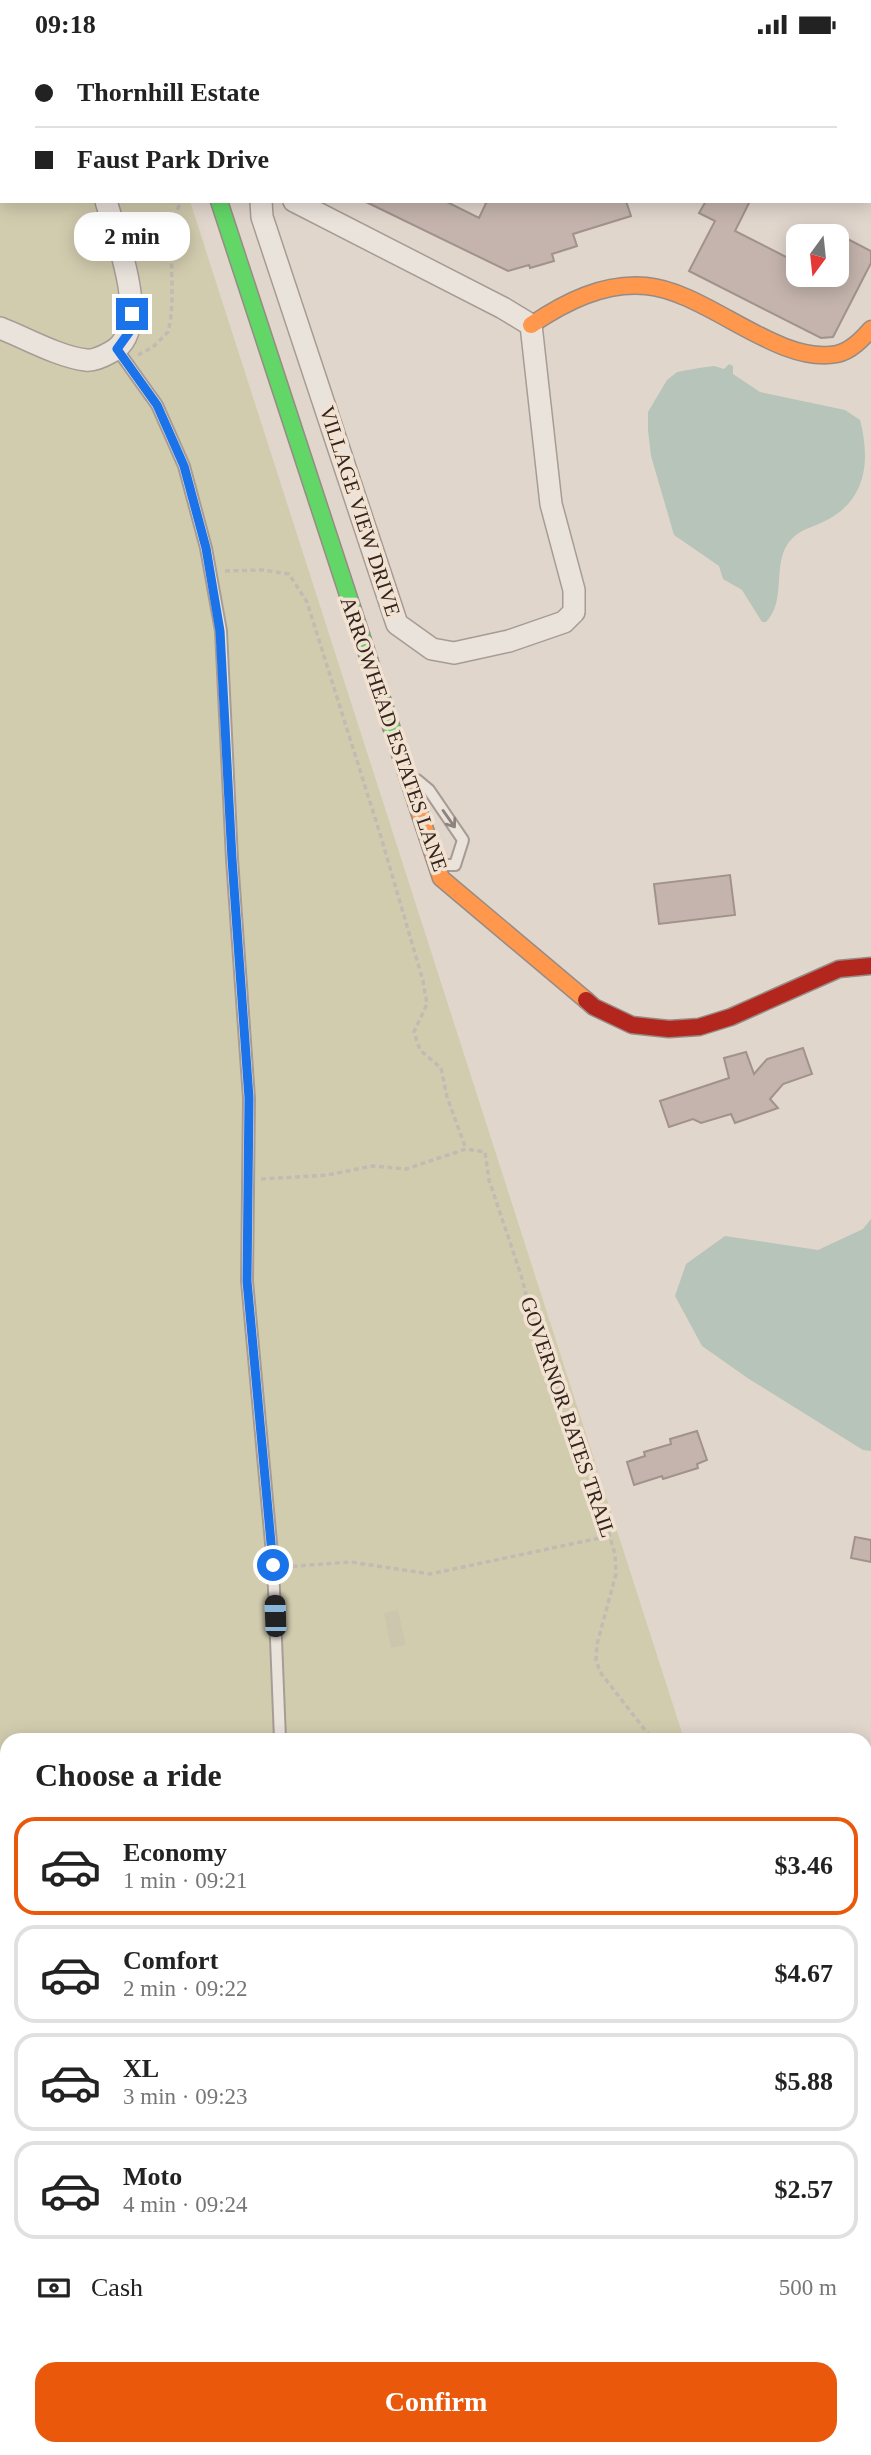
<!DOCTYPE html>
<html lang="en">
<head>
<meta charset="utf-8">
<style>
	:root { --surface:#fff; --page:#f6f6f6; --text:#222; --muted:#767676; --line:#e0e0e0; --accent:#ea580c }
	body { margin:0; font-family:Georgia,serif; background:var(--page); color:var(--text); height:100vh; display:flex; flex-direction:column; font-size:26px; white-space:nowrap }
	* { box-sizing:border-box; margin:0 }
	p { font-size:23px; color:var(--muted) }
	.icon { flex:none; width:38px; height:38px; fill:none; stroke:currentColor; stroke-width:2; stroke-linecap:round; stroke-linejoin:round }
	.map { position:relative; flex:1; overflow:hidden }
	.panel { position:absolute; left:0px; top:1684px; width:872px; height:723px; display:flex; flex-direction:column; background:var(--surface); border-radius:21px 21px 0 0; box-shadow:0 4px 18px #0003 }
	.panel>* { flex:none }
	.top-card { position:absolute; left:0px; top:0px; width:872px; height:154px; box-shadow:0 4px 18px #0003; display:grid; align-content:center; height:154px; padding:0 35px; background:var(--surface) }
	.needle { width:46px; rotate:195deg }
	.controls { position:absolute; left:786px; top:175px; display:grid; gap:14px }
	.controls a { display:grid; place-items:center; width:63px; height:63px; border-radius:14px; background:var(--surface); box-shadow:0 4px 18px #0003; font-size:35px }
	.end { position:absolute; width:32px; height:32px; margin:-16px; border:9px solid #1a73e8; background:#fff; box-shadow:0 0 0 4px #fff }
	.from { border-radius:50% }
	.bubble { position:absolute; height:49px; border-radius:21px; background:var(--surface); box-shadow:0 4px 18px #0003; font-size:23px; font-weight:700; line-height:49px; text-align:center }
	.car { position:absolute; width:21px; height:42px; margin:-21px -10px; border-radius:9px; box-shadow:0 0 5px 2px #0007; background:linear-gradient(#222 24%,#8ab4d8 0 40%,#222 0 76%,#8ab4d8 0 86%,#222 0) }
	.top-card b { display:flex; align-items:center; gap:24px; height:66px; font-size:26px }
	.top-card b+b { border-top:2px solid var(--line) }
	.top-card i { width:18px; height:18px; background:var(--text) }
	ul { padding:0; list-style:none }
	li { display:flex; align-items:center; gap:21px; height:98px; margin:0 14px 10px; padding:0 21px; border:4px solid var(--line); border-radius:21px }
	li div { flex:1 }
	li b { display:block; font-size:26px }
	li em { font-style:normal; font-weight:700 }
	li.selected { border-color:var(--accent) }
	li>.icon { width:63px; height:63px; stroke-width:1.5 }
	h2 { padding:0 35px; font-size:32px; line-height:84px }
	.pay { display:flex; align-items:center; gap:18px; height:77px; padding:0 35px; font-size:26px }
	.pay p { margin-inline-start:auto }
	.action { display:flex; gap:14px; margin-top:auto; padding:14px 35px }
	.action a { flex:1; height:80px; border-radius:21px; background:var(--accent); color:#fff; font-size:28px; font-weight:700; line-height:80px; text-align:center }
	.status { display:flex; justify-content:space-between; align-items:center; height:49px; padding:0 35px; background:var(--surface); direction:ltr }
	.status svg { height:19px; fill:currentColor }
	.map>svg:first-child { display:block }
	.green { fill:#d2ccaf }
	.cemetery { fill:#cdc6ae }
	.water { fill:#b7c4b9 }
	.building { fill:#c4b4ad; stroke:#a1928b; stroke-width:2 }
	.lines { fill:none; stroke-linecap:round; stroke-linejoin:round }
	.lane-casing { stroke:#a69c95; stroke-width:14 }
	.street-casing { stroke:#a69c95; stroke-width:24 }
	.fast-casing { stroke:#968c85; stroke-width:19 }
	.slow-casing { stroke:#968c85; stroke-width:19 }
	.jam-casing { stroke:#968c85; stroke-width:19 }
	.path { stroke:#c2bab3; stroke-width:3.5; stroke-dasharray:5 3.5; stroke-linecap:butt }
	.lane { stroke:#eae3dc; stroke-width:10 }
	.street { stroke:#eae3dc; stroke-width:21 }
	.fast { stroke:#63d668; stroke-width:16 }
	.slow { stroke:#ff974d; stroke-width:16 }
	.jam { stroke:#b3261e; stroke-width:16 }
	.oneway { stroke:#8e847d }
	.route { stroke:#1a73e8; stroke-width:9 }
	.labels { text-anchor:middle; stroke-width:7; stroke-linejoin:round; paint-order:stroke }
	.street-label { font-size:21px; fill:#33241e; stroke:#f2e2d2 }
</style>
</head>
<body>
<div class="status"><b>09:18</b><svg viewBox="0 0 49 12"><path d="M0 12V9h3v3zM5 12V6h3v6zM10 12V3h3v9zM15 12V0h3v12zM26 1h20v11H26zM47 4h2v5h-2z"/></svg></div>
<div class="map">
<svg width="871" height="2406" viewBox="0 0 871 2406">
	<rect width="100%" height="100%" fill="#e1d6cc"/>
	<polygon class="green" points="0,0 141,0 142,2 2,2 2,152 190,152 684,1690 7,1690 7,2399 864,2399 865,2252 871,2272 871,2406 0,2406"/>
	<polygon class="cemetery" points="398,1561 406,1596 391,1599 384,1564"/>
	<g class="water">
		<polygon points="0,0 26,2 2,2 2,103"/>
		<path d="M 729,315 L 733,317 L 733,325 L 760,343 L 845,361 L 860,371 C 871,413 866,453 823,473 C 808,480 797,481 787,496 C 773,518 786,553 766,573 L 762,573 L 742,541 L 723,530 L 719,517 L 674,486 L 651,407 L 648,381 L 648,363 L 667,331 L 677,323 L 699,319 L 714,317 L 724,320 Z"/>
		<polygon points="871,1170 871,1402 863,1401 749,1330 702,1297 675,1247 686,1215 725,1187 818,1201 863,1180"/>
	</g>
	<g class="building">
		<polygon points="364,152 445,152 479,169 487,152 626,152 631,167 573,185 577,197 552,205 554,212 530,219 529,216 508,222"/>
		<polygon points="706,152 750,152 735,182 798,214 798,226 836,226 836,184 871,202 871,214 833,288 821,289 689,222 715,172 699,164"/>
		<polygon points="730,826 735,866 659,875 654,835"/>
		<polygon points="803,999 812,1025 783,1035 770,1050 778,1059 735,1074 731,1065 701,1074 693,1070 669,1078 660,1052 729,1029 724,1009 746,1003 754,1025 767,1010"/>
		<polygon points="697,1382 707,1411 697,1415 698,1419 663,1430 662,1427 634,1436 627,1413 645,1407 644,1403 671,1395 670,1390"/>
		<polygon points="855,1488 871,1491 871,1513 851,1509"/>
	</g>
	<g class="lines">
		<g class="lane-casing">
			<g id="lane">
				<polyline points="117,300 157,356 184,417 206,499 221,582 232,810 249,1049 247,1232 273,1516 280,1690"/>
				<polyline points="417,731 429,741 463,791 455,816 441,816"/>
			</g>
		</g>
		<g class="street-casing">
			<g id="street">
				<polyline points="66,0 66,2"/>
				<polyline points="169,0 169,2"/>
				<polyline points="196,0 196,2"/>
				<polyline points="870,29 871,26"/>
				<polyline points="870,128 871,131"/>
				<polyline points="261,152 262,168 397,575 432,600 454,604 509,592 564,573 574,563 574,541 551,455 531,276 503,259 294,152"/>
				<path d="M 0,279 C 26,289 59,308 86,311 C 94,312 104,307 111,303 C 154,281 116,188 106,152"/>
			</g>
		</g>
		<g class="fast-casing">
			<polyline id="fast" points="219,152 403,714"/>
		</g>
		<g class="slow-casing">
			<g id="slow">
				<path d="M 531,276 C 565,253 604,233 646,237 C 706,242 778,317 837,305 C 851,302 862,290 871,280"/>
				<polyline points="403,714 441,829 586,951"/>
			</g>
		</g>
		<g class="jam-casing">
			<polyline id="jam" points="586,951 594,958 632,976 669,980 699,978 731,968 839,920 871,917"/>
		</g>
		<g class="path">
			<path d="M 138,306 L 153,298 L 168,283 C 179,241 162,192 181,152"/>
			<polyline points="225,522 262,521 289,525 307,553 381,788 423,932 427,955 414,983 420,1001 441,1019 447,1048 466,1100"/>
			<polyline points="261,1130 328,1126 372,1117 406,1120 466,1100 485,1103 489,1131 521,1226 538,1292 589,1419 615,1505 616,1525 597,1595 596,1611 600,1623 652,1690"/>
			<polyline points="284,1518 351,1513 430,1525 609,1487"/>
			<polyline points="194,2406 202,2399"/>
		</g>
		<use href="#lane" class="lane"/>
		<use href="#street" class="street"/>
		<use href="#fast" class="fast"/>
		<use href="#slow" class="slow"/>
		<use href="#jam" class="jam"/>
	</g>
	<defs><path id="oneway-shaft" d="M-6 0H5M1.5-3L5.5 0L1.5 3" fill="none" stroke-width="1.6" stroke-linecap="round" stroke-linejoin="round" transform="scale(1.75)"/></defs>
	<use class="oneway" href="#oneway-shaft" transform="translate(449 770) rotate(55)"/>
	<g class="lines">
		<polyline class="route" points="132,265 130,282 117,300 157,356 184,417 206,499 220,582 232,810 249,1049 247,1232 273,1516"/>
	</g>
	<g class="labels">
		<g class="street-label">
			<text transform="translate(360 462) rotate(72)" y="7">VILLAGE VIEW DRIVE</text>
			<text transform="translate(394 685) rotate(71)" y="7">ARROWHEAD ESTATES LANE</text>
			<text transform="translate(568 1368) rotate(71)" y="7">GOVERNOR BATES TRAIL</text>
		</g>
	</g>
</svg>
<div class="controls">
<a><svg class="needle" viewBox="-14 -14 28 28"><path d="M0-13l5 13h-10z" fill="#e53935"/><path d="M0 13l5-13h-10z" fill="#767676"/></svg></a>
</div>
<i class="end from" style="left:273px;top:1516px"></i>
<i class="end" style="left:132px;top:265px"></i>
<div class="bubble" style="left:74px;top:163px;width:116px">2 min</div>
<i class="car" style="left:275px;top:1567px;rotate:358deg"></i>
<div class="top-card">
<b><i class="from"></i>Thornhill Estate</b>
<b><i></i>Faust Park Drive</b>
</div>
<section class="panel">
<h2>Choose a ride</h2>
<ul>
<li class="selected"><svg class="icon" aria-label="car" viewBox="0 0 24 24"><path d="M5 17H2v-5l4-1 3-4h7l3 4 3 1v5h-3M9 17h6M6 11h13"/><circle cx="7" cy="17" r="2"/><circle cx="17" cy="17" r="2"/></svg><div><b>Economy</b><p>1 min · 09:21</p></div><em>$3.46</em></li>
<li><svg class="icon" aria-label="car" viewBox="0 0 24 24"><path d="M5 17H2v-5l4-1 3-4h7l3 4 3 1v5h-3M9 17h6M6 11h13"/><circle cx="7" cy="17" r="2"/><circle cx="17" cy="17" r="2"/></svg><div><b>Comfort</b><p>2 min · 09:22</p></div><em>$4.67</em></li>
<li><svg class="icon" aria-label="car" viewBox="0 0 24 24"><path d="M5 17H2v-5l4-1 3-4h7l3 4 3 1v5h-3M9 17h6M6 11h13"/><circle cx="7" cy="17" r="2"/><circle cx="17" cy="17" r="2"/></svg><div><b>XL</b><p>3 min · 09:23</p></div><em>$5.88</em></li>
<li><svg class="icon" aria-label="car" viewBox="0 0 24 24"><path d="M5 17H2v-5l4-1 3-4h7l3 4 3 1v5h-3M9 17h6M6 11h13"/><circle cx="7" cy="17" r="2"/><circle cx="17" cy="17" r="2"/></svg><div><b>Moto</b><p>4 min · 09:24</p></div><em>$2.57</em></li>
</ul>
<div class="pay"><svg class="icon" aria-label="cash" viewBox="0 0 24 24"><path d="M3 7h18v10H3z"/><circle cx="12" cy="12" r="2"/></svg>Cash<p>500 m</p></div>
<div class="action"><a>Confirm</a></div>
</section>
</div>
</body>
</html>
